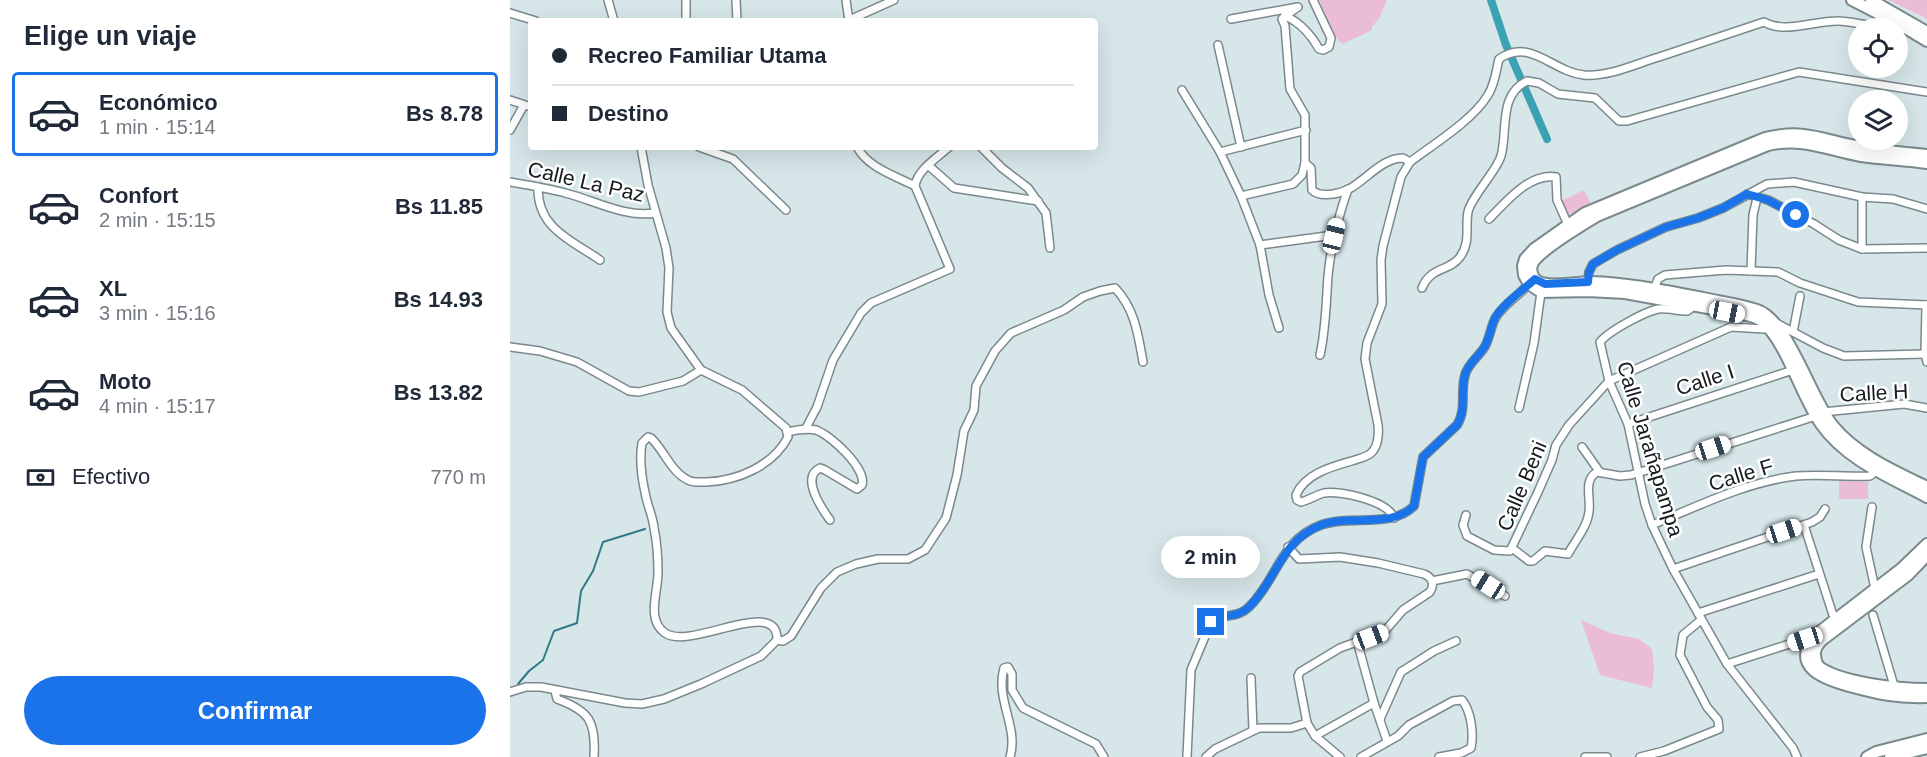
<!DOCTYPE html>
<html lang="es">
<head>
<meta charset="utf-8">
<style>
	:root { --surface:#fff; --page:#f6f6f7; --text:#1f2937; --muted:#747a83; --line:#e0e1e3; --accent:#1a73e8 }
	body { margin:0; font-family:Helvetica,sans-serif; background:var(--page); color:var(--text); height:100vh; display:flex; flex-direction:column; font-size:22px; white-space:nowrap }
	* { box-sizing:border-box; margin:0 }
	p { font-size:20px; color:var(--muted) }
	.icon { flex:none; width:33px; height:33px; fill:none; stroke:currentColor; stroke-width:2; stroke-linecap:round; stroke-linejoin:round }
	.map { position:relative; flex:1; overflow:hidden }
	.drawer { display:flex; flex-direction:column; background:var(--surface); width:510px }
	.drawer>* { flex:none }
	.hud { position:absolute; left:18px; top:18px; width:570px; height:132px; border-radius:6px; box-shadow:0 6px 24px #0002; display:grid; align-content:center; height:132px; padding:0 24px; background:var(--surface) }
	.buttons { position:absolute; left:1338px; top:18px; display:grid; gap:12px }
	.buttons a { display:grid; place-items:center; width:60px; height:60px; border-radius:50%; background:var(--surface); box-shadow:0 6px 24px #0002; font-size:30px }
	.end { position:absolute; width:27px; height:27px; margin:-14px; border:8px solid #1a73e8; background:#fff; box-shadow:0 0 0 3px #fff }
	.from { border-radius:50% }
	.bubble { position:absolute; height:42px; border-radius:21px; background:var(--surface); box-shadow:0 6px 24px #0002; font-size:20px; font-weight:700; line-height:42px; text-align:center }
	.car { position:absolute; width:18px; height:36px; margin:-18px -9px; border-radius:8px; box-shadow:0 0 4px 2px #0007; background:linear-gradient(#fff 24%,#345 0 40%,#fff 0 76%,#345 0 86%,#fff 0) }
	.hud b { display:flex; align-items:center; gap:21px; height:57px; font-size:22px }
	.hud b+b { border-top:2px solid var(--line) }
	.hud i { width:15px; height:15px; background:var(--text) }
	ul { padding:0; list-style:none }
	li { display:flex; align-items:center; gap:18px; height:84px; margin:0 12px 9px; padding:0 12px; border:3px solid transparent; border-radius:6px }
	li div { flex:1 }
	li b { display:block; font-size:22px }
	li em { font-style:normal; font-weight:700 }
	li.selected { border-color:var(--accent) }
	li>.icon { width:54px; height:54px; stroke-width:1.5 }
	h2 { padding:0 24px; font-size:27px; line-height:72px }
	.pay { display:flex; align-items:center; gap:15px; height:66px; padding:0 24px; font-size:22px }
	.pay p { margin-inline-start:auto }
	.action { display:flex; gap:12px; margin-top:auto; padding:12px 24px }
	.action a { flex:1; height:69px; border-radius:36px; background:var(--accent); color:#fff; font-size:24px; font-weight:700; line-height:69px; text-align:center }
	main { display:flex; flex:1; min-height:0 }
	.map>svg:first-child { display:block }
	.green { fill:#eabcd5 }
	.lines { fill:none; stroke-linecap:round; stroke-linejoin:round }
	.stream { stroke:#2f7a86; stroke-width:2 }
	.canal { stroke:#3aa2b3; stroke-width:8 }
	.minor-casing { stroke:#7a898c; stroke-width:10 }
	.primary-casing { stroke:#7a898c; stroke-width:14 }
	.minor { stroke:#fff; stroke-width:7 }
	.primary { stroke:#fff; stroke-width:10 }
	.route { stroke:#1a73e8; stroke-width:8 }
	.labels { text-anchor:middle; stroke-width:5; stroke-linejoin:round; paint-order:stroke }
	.street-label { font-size:21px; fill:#161c1d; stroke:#fff }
</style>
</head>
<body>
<main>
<section class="drawer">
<h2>Elige un viaje</h2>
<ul>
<li class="selected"><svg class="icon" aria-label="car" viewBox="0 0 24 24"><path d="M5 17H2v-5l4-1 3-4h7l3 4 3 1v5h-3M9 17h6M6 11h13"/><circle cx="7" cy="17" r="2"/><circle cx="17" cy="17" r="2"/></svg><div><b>Económico</b><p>1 min · 15:14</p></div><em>Bs 8.78</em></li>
<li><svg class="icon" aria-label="car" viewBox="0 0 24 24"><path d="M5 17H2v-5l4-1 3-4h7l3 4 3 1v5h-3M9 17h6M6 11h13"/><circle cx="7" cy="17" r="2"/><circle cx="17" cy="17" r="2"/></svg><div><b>Confort</b><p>2 min · 15:15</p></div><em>Bs 11.85</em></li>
<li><svg class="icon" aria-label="car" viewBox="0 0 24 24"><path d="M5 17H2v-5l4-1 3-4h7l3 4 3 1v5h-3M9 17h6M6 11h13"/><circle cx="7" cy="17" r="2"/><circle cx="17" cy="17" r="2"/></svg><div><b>XL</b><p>3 min · 15:16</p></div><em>Bs 14.93</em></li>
<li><svg class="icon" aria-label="car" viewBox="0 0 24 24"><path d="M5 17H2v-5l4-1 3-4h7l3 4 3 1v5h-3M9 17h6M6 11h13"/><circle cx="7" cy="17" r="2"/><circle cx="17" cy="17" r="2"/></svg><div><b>Moto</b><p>4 min · 15:17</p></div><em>Bs 13.82</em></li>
</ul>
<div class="pay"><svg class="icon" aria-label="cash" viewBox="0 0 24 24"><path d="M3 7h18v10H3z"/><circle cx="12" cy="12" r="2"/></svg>Efectivo<p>770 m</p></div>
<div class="action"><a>Confirmar</a></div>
</section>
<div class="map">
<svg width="1417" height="757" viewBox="0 0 1417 757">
	<rect width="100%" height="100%" fill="#d6e6e9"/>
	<g class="green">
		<polygon points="809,0 877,0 869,19 862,26 862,30 833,44 825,37"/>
		<polygon points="1378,0 1417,0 1417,19 1414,17"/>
		<polygon points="1074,190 1081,204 1058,215 1051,201"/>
		<polygon points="1329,481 1358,482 1358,499 1329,499"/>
		<polygon points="1071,620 1100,633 1129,639 1142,649 1144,669 1142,688 1090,675"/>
	</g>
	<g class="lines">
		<polyline class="stream" points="8,684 19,671 33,660 44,631 67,623 71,591 83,571 93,542 135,529"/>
		<polyline class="canal" points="981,0 996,45 1037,139"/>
		<g class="minor-casing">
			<g id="minor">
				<polyline points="98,0 104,21"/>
				<polyline points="226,0 227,21"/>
				<polyline points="336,0 339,21"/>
				<polyline points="0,13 26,21"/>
				<polyline points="721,19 788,7 775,16"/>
				<polyline points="176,21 176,0"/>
				<polyline points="337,21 384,0"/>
				<polyline points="708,45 731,147"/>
				<polyline points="672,90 710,152 731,196 750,245 759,295 769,328"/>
				<polyline points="0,100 21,107"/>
				<polyline points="0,130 14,105"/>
				<polyline points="189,147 223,159 276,210"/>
				<path d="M 347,147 C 358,168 386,176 405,186"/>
				<polyline points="471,147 492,168 518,188 536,213 540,248"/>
				<polyline points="710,152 796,130"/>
				<path d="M 795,163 L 801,168 L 802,190 C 810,198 829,194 839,189 C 856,180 872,158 893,158 L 900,162 C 924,144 963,120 978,95 C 985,84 986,71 989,59 C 1021,37 1042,72 1074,75 C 1099,77 1125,64 1149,57 C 1184,45 1219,34 1254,22 C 1274,34 1303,21 1327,21 C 1344,20 1378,34 1390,22"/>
				<polyline points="419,166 444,188 528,201"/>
				<path d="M 0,182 C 18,185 37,188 55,193 C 84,200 115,218 145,213"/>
				<path d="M 28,187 C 27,228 61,240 90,260"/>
				<polyline points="1237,194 1258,200 1304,224 1329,240 1352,249 1417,248"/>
				<path d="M 731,196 L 783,184 L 792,175 L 795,163 L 795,115 L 780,89 L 775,26 L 772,19 L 775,16 C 790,22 802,36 809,49 L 813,50 L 819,47 L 821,38 L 803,0"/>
				<polyline points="1352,197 1352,249"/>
				<path d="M 979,219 C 997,201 1019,173 1046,177 L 1047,200 L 1059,227"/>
				<polyline points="750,245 824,235"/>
				<polyline points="1241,271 1243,215 1247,198"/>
				<polyline points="1078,282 1079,272 1083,264 1107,250 1156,227 1188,218 1213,208 1257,184 1284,182 1352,197 1383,199 1417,209"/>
				<path d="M 912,288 C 921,266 939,272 950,257 C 961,242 955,227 958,212 C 961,197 986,172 991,156 C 998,131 988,95 1017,81 L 1029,83 L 1048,94 L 1085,98 L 1109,121 L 1117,121 L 1289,72 L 1417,92"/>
				<polyline points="1144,289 1148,279 1155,275 1216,270 1268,272 1290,283 1348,302 1417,305"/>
				<path d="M 1178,304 L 1180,309 L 1177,311 C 1168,311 1157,308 1148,309 C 1134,312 1099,331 1090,342 L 1099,381 L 1118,424 L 1135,504 L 1142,525 L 1163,569 L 1217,664 L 1283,748 L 1287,757"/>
				<polyline points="1416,305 1415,354 1417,362"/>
				<polyline points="1266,323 1313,348 1334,356 1415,354"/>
				<polyline points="1283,332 1290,296"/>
				<polyline points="0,347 30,351 67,362 119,391 129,392 173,381 191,370"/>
				<path d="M 810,355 C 816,328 816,303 818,276 C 821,246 828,217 838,189"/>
				<polyline points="1009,408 1024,343 1031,292"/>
				<polyline points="1313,412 1394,404 1417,408"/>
				<polyline points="1118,424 1283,370"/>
				<path d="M 296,428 L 307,407 L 323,360 L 351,313 L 361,303 L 440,269 L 405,186 C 407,170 427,158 439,147"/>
				<path d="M 277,432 C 287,430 296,428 306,430 C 321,435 357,469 352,485 L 347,489 L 315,470 L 310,468 C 290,477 312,509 320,520"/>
				<polyline points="1072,447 1089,471"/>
				<polyline points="1362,507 1356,547 1364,584 1367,588"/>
				<polyline points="956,515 953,525 957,536 984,550 1000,551 1028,492 1042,460 1046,445 1059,425 1099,381 1221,327 1254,329 1258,327"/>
				<path d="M 884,518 C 878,501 830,490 814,493 C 806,495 799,500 791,502 L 787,500 L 786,495 C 795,473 824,466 845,460 C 850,458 858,457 862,452 C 868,446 869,434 868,425 L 855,359 L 857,343 L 872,304 L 871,260 L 873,246 L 891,177 L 900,162"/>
				<path d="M 1142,525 C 1188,506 1236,482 1286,476 C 1310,474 1335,477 1360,476 L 1367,470"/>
				<polyline points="1294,525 1323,615 1326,619"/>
				<path d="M 778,547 L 789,559 L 830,557 L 868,563 L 914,574 C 922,577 925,584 920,592 L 893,610 L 874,632 L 830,648 L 790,672 L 788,676 L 797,723 L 805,736 L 830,757"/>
				<path d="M 1002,548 L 1019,561 L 1023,561 L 1035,551 L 1058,554 C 1065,541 1078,526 1079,511 C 1081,498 1073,480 1087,472 L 1110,476 L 1121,475 L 1306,416"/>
				<polyline points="1163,569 1302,522 1310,517 1315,509"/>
				<polyline points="922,581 957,574 995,596"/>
				<polyline points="1188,613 1309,574"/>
				<polyline points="1363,615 1385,689"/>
				<path d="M 267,640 L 273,641 L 281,636 L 311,588 L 327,572 L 346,564 L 368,559 L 398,559 L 415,550 L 436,518 L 447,475 L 454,431 L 464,410 L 466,386 L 485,351 L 501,333 L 554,310 L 573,297 L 590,291 L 605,288 C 625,309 628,334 633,362"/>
				<polyline points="847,641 864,703 877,741"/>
				<polyline points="1217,664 1295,639 1300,641"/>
				<polyline points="741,678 743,730"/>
				<path d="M 45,691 L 47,699 C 80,711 86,722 84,757"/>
				<path d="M 0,692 L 16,687 L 31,687 L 115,703 L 132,704 L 154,699 L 191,684 L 251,656 L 267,640 C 268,595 181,651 155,633 C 136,620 148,592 148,573 C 148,558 147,542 144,528 C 143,517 138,507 136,497 C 132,480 129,460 132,443 L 138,437 L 141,438 C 154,450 161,472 178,480 C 183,483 190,482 196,482 C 227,481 263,466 278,437 L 276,428 L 232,390 L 191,370 L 161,328 L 157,312 L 159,268 L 156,248 L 138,185 L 131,147"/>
				<polyline points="870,719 891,672 924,651 946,641"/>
				<polyline points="805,736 864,703"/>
				<path d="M 500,757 C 509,727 485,700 494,668 L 498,667 L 502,674 L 502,690 L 513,708 L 586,744 L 594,757"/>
				<path d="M 677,757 L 681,670 L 701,622 C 712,613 727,619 739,607 C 767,580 770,540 811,525 C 841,514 881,529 904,506 L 913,457 L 947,425 C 957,409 950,392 955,375 C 957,365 968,357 974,348 C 980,339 980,327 986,317 C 994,304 1008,296 1019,284"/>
				<polyline points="696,757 705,749 749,728 781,728 797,723"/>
				<path d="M 851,757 L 888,736 L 899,725 L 943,701 L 952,700 C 961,711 964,733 961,748 L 951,753 L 929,757"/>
				<polyline points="1075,757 1097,757"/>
				<polyline points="1130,757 1154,751 1209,729 1208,720 1197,707 1170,655 1173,635 1191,620"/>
			</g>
		</g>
		<g class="primary-casing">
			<g id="primary">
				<polyline points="1342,0 1389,24 1417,41"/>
				<polyline points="1361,0 1417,32"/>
				<path d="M 1417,155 C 1395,153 1373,151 1352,147 C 1312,141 1298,128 1255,138 L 1075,213 L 1024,249 L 1015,259 L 1013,266 L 1014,275 L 1019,284 L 1031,292 L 1078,291 L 1115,293 L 1237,315 C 1243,317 1249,318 1254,323 C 1278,346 1291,396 1311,424 C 1336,460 1380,477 1417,497"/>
				<path d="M 1417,163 C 1395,160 1373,159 1351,156 C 1317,150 1294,137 1258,145 L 1087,216 C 1072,225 1034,248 1024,261 C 1020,266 1021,273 1024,278 C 1032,290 1068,282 1081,282 C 1119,283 1156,291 1193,298 C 1211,302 1230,304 1247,310 C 1278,320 1301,399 1323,426 C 1347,455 1384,471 1417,487"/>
				<path d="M 1417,544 L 1391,569 L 1304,636 C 1281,668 1314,679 1339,686 C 1369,694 1386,698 1417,697"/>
				<path d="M 1417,555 L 1398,575 L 1312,640 C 1304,648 1303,655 1308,666 C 1329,683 1390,689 1417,689"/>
				<polyline points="1357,757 1366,752 1417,739"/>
				<polyline points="1380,757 1417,748"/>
			</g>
		</g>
		<use href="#minor" class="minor"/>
		<use href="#primary" class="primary"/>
	</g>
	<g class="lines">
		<path class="route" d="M 701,622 C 712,613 727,619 739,607 C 767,580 770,541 811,525 C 841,514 881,529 904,506 L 913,457 L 947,425 C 957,409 950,392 955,375 C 957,365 968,357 973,349 C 980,340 980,328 985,318 C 994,303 1012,291 1025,279 L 1035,284 L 1078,282 L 1079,272 L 1083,264 L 1107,250 L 1156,227 L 1188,218 L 1213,208 L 1237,194 L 1258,200 L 1286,215"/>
	</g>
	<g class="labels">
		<g class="street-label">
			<text transform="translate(76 182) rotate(13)" y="7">Calle La Paz</text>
			<text transform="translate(1195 380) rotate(-18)" y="7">Calle I</text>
			<text transform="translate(1364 393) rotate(-3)" y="7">Calle H</text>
			<text transform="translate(1140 449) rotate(73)" y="7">Calle Jarañapampa</text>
			<text transform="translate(1231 475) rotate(-17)" y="7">Calle F</text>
			<text transform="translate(1012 486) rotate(-67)" y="7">Calle Beni</text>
		</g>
	</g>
</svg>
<div class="buttons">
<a><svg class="icon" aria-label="locate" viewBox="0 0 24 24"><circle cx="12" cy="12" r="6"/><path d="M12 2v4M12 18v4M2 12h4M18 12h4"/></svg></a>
<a><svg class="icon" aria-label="layers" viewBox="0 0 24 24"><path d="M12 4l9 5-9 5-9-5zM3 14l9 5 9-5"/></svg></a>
</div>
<i class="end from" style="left:1286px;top:215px"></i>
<i class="end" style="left:701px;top:622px"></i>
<div class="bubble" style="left:651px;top:536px;width:99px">2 min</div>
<i class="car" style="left:824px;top:236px;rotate:14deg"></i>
<i class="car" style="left:1217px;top:312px;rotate:101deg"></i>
<i class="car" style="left:1203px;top:448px;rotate:72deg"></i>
<i class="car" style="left:1274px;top:531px;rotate:72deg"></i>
<i class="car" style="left:978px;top:585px;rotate:302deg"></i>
<i class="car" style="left:861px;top:637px;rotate:69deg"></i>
<i class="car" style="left:1295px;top:639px;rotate:252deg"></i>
<div class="hud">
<b><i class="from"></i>Recreo Familiar Utama</b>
<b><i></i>Destino</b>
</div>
</div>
</main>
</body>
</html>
